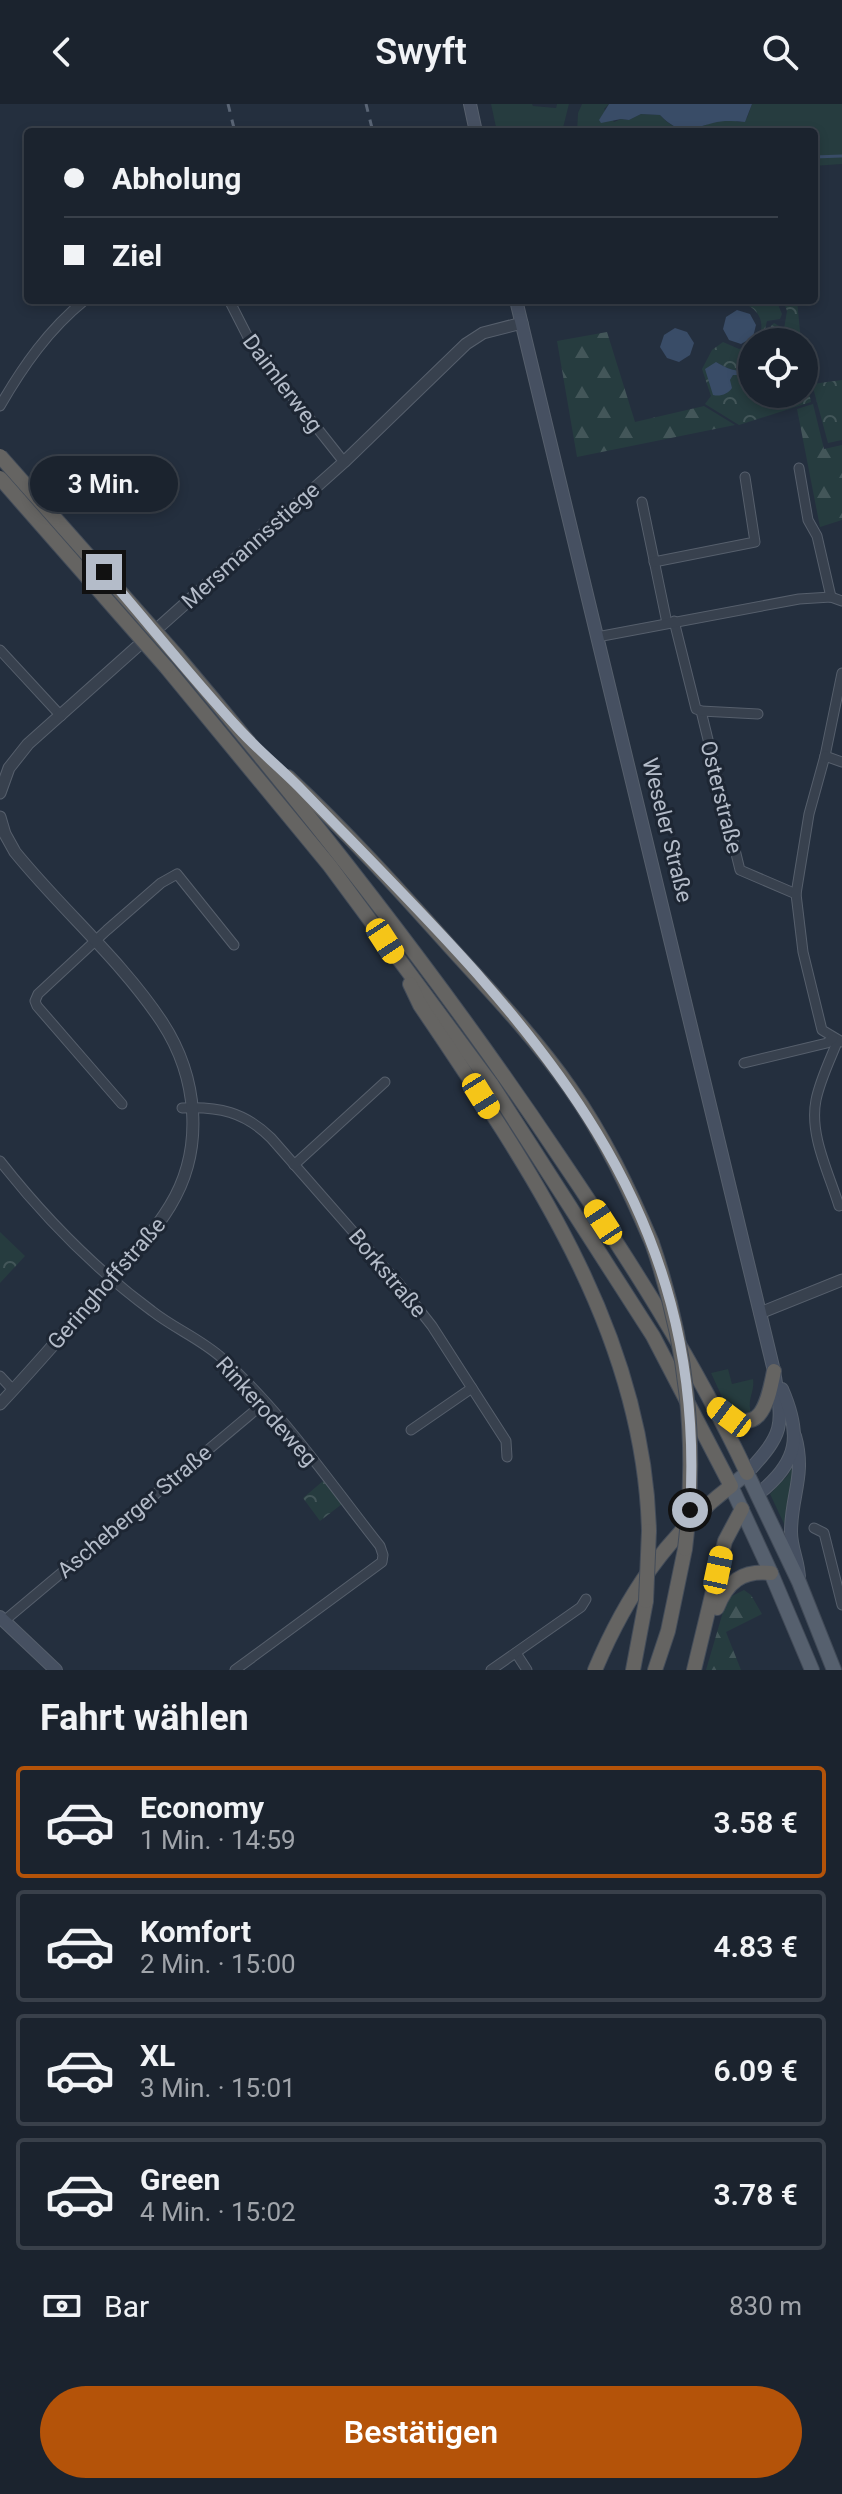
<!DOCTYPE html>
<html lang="de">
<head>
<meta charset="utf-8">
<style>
	:root { --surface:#1b232e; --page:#282f3a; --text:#f1f3f6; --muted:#a0a4aa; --line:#39404a; --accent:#b45309 }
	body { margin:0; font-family:Roboto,sans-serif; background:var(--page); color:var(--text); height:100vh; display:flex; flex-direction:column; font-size:30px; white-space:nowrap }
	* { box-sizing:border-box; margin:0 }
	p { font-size:26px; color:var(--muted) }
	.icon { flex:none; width:44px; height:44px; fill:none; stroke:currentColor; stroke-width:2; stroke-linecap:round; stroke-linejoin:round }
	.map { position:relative; height:1566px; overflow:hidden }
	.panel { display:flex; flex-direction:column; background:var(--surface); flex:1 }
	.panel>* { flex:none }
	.guide { position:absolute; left:24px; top:24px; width:794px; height:176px; border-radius:8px; box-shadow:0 4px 12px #0003,0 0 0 2px var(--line); display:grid; align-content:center; height:176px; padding:0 40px; background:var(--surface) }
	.buttons { position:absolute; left:738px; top:224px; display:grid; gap:16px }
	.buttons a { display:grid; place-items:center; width:80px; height:80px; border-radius:50%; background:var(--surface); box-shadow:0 4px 12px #0003,0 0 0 2px var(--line); font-size:40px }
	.end { position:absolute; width:36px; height:36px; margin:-18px; border:10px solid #b4bcc9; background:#111; box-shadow:0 0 0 4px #111 }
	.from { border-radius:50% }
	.bubble { position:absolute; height:56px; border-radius:28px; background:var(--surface); box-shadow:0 4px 12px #0003,0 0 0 2px var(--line); font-size:26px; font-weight:600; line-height:56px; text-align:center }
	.car { position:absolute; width:24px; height:48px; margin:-24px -12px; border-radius:10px; box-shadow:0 0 6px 2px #0007; background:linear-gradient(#f5c518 24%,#345 0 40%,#f5c518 0 76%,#345 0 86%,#f5c518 0) }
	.guide b { display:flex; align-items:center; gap:28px; height:76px; font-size:30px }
	.guide b+b { border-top:2px solid var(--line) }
	.guide i { width:20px; height:20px; background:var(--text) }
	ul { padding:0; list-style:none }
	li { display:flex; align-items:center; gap:24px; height:112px; margin:0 16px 12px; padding:0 24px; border:4px solid var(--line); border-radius:8px }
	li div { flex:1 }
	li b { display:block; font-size:30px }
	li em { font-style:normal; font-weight:600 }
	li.selected { border-color:var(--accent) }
	li>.icon { width:72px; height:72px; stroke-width:1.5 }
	h2 { padding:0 40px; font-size:36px; line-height:96px }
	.pay { display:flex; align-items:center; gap:20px; height:88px; padding:0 40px; font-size:30px }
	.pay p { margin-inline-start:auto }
	.action { display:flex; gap:16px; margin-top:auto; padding:16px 40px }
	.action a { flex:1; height:92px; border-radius:48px; background:var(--accent); color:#fff; font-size:32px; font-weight:600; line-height:92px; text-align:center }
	header { display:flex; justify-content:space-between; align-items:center; height:104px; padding:0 40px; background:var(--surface); font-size:36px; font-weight:600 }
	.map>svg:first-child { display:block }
	.green { fill:#263c3f }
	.forest { fill:url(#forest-firs) }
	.park { fill:url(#park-crowns) }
	.water { fill:#394c67 }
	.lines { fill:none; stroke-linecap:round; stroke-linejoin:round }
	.stream { stroke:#394c67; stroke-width:3 }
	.minor-casing { stroke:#565f6c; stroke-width:11 }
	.tertiary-casing { stroke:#565f6c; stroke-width:13 }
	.secondary-casing { stroke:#565f6c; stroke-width:14 }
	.primary-casing { stroke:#414a57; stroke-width:16 }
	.trunk-casing { stroke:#434c59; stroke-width:16 }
	.minor { stroke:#38414e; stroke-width:9 }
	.tertiary { stroke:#38414e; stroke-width:11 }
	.secondary { stroke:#465061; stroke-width:12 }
	.primary { stroke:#56606e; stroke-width:14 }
	.trunk { stroke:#656462; stroke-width:14 }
	.rail { stroke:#5a6575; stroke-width:3; stroke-dasharray:8 8; stroke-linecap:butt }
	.trunk-bridge-casing { stroke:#434c59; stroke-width:16; stroke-linecap:butt }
	.trunk-bridge { stroke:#656462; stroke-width:14 }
	.route { stroke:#b4bcc9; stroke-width:10 }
	.labels { text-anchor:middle; stroke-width:6; stroke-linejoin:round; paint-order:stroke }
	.street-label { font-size:22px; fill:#b4bcc9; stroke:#1d2633 }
</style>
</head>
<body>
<header><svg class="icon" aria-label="back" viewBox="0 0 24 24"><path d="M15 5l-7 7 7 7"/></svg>Swyft<svg class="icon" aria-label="search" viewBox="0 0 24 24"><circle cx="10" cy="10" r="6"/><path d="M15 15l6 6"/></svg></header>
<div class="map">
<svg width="842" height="1566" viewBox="0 0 842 1566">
	<defs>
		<pattern id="forest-firs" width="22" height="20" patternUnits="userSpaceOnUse" patternTransform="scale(2)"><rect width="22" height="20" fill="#263c3f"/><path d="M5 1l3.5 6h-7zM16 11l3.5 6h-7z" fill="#435659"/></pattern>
		<pattern id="park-crowns" width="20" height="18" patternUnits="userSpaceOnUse" patternTransform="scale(2)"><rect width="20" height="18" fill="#263c3f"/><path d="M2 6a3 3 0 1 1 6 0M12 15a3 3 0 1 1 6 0" fill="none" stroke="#435659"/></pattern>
	</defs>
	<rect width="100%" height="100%" fill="#242f3e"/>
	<g class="green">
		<polygon points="491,0 532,0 533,2 556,4 557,0 569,0 562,28 497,28"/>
		<path d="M 582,0 L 609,0 L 604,5 L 614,18 L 621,15 L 629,16 L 641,10 L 660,11 C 690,44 708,7 740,18 L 747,14 L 752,0 L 842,0 L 842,60 L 814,62 L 814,28 L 577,28 L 578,9 Z"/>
		<path d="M 728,1265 L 732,1280 L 753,1275 C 755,1288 747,1294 751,1309 L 744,1311 L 728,1306 L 711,1269 Z"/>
		<polygon points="796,1355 786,1424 770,1390 788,1371"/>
	</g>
	<g class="forest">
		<polygon points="607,228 635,318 704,302 735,321 577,353 557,237"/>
		<polygon points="813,300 824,345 842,341 842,416 820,423 797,305"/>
		<polygon points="744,1486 751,1491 762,1510 726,1528 741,1566 706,1566 725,1501 730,1493"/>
	</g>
	<g class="park">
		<path d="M 742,196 L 776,196 L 782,210 L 780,215 L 767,217 L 762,238 L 756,238 C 767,222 761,205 742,199 Z"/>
		<polygon points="783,196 797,196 801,238 767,238 771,222 774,219 784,225 787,207"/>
		<path d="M 723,238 L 739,245 L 752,241 L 752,262 C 738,271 729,265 716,258 L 730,276 L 733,271 L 739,271 L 752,277 L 752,290 L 804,290 L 804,264 L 811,298 L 739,321 L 705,300 L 711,292 L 702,265 L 712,246 Z"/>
		<polygon points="842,276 842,336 828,339 812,280"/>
		<polygon points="0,1128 25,1152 0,1179"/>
		<polygon points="323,1377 342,1400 320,1417 303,1394"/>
	</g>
	<g class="water">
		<path d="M 609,0 L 752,0 L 745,18 C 734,17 724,16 713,19 C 687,26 680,31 660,11 L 641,10 L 629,16 L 621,15 L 601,19 L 599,16 Z"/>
		<polygon points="737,206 750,210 756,221 753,233 741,240 729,236 723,225 726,213"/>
		<polygon points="675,224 687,228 694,239 690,251 679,258 667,254 660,243 664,231"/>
		<path d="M 716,258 C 729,265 738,271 752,262 L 752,277 L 739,271 L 733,271 L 730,276 L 732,284 C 728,290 720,293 713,291 L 705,265 Z"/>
	</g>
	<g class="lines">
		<polyline class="stream" points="814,53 842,52"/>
		<g class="minor-casing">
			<g id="minor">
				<polyline points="229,196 253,243 344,358"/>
				<path d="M 0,302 C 23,262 49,225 85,196"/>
				<polyline points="799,364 808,416 817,432 831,493"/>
				<polyline points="642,398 667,519"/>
				<polyline points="654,458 755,438 745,373"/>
				<polyline points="674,517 696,605 701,607 740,766 796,790"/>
				<polyline points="597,533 799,495 831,493 842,497"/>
				<polyline points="0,546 61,612"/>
				<polyline points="842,569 825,652 809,710 796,790 803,848 822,926 842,938"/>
				<polyline points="701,607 758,610"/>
				<polyline points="825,652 842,658"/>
				<path d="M 838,936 C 830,956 820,976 816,996 C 809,1031 829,1069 839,1102 L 842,1101"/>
				<polyline points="744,959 827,939 833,934"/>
				<polyline points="122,1000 37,902 35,897 38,890 107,826 161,779 177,770 234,841"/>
				<path d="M 182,1004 C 218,1002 245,1008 271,1034 L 399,1180 L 432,1222 L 506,1337 L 507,1353"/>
				<path d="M 0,1057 C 44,1113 95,1165 152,1207 C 175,1225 201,1235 223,1255 C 283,1309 330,1379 380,1442 L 383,1451 L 382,1458 L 235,1566"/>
				<polyline points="294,1061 385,978"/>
				<polyline points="0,1272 13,1286"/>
				<polyline points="411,1326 472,1284"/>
				<polyline points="814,1424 824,1429 842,1501"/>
				<polyline points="4,1517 264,1299"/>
				<polyline points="516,1549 527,1566"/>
				<polyline points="491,1566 581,1503 586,1495"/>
			</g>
		</g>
		<g class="tertiary-casing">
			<g id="tertiary">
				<polyline points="0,689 9,664 28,640 344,358 466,240 483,229 522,219"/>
				<path d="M 0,713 L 5,730 L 15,748 C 62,806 121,856 162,918 C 198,973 205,1045 170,1102 C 150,1135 122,1163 97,1191 C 65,1228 33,1265 0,1300"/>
				<polyline points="760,1209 842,1176"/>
			</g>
		</g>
		<g class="secondary-casing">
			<g id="secondary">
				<polyline points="470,0 476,28"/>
				<path d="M 516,196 L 774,1267 C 783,1322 786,1327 747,1369"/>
				<path d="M 795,1332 C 806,1371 791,1391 791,1428 C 791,1446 800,1460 799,1478"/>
				<path d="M 758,1390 C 799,1358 802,1331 782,1285"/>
				<polyline points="0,1513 56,1566"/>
			</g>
		</g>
		<g class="primary-casing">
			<polyline id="primary" points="812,1566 771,1469 731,1382 747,1369 799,1478 834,1566"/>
		</g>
		<g class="trunk-casing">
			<g id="trunk">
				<path d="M 177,552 C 313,713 442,877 559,1052 C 628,1154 695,1258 747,1369"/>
				<path d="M 166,563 L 330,762 L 492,981 L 653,1232 L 731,1382 C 667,1431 626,1492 595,1566"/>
				<path d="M 288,673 C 346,727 399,786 452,845 C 493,890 535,934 570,984 C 604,1032 629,1085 652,1139"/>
				<path d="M 410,880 L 420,901 C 528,1062 644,1226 649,1427"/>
				<path d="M 717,1304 C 759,1336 767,1303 774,1267"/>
				<path d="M 717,1504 C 727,1478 742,1466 771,1469"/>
				<polyline points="633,1566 646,1497"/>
				<polyline points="655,1566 668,1527 685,1445"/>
				<polyline points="694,1566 725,1437 742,1405"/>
			</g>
		</g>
		<use href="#minor" class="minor"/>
		<use href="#tertiary" class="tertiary"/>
		<use href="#secondary" class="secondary"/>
		<use href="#primary" class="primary"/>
		<use href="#trunk" class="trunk"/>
		<g class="rail">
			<polyline points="228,0 235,28"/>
			<polyline points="366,0 373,28"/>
		</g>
		<g class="trunk-bridge-casing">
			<g id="trunk-bridge">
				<polyline points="0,352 177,552"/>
				<polyline points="0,374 166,563"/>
				<path d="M 652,1139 C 687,1240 698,1339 685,1445"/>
				<polyline points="646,1497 649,1427"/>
			</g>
		</g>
		<use href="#trunk-bridge" class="trunk-bridge"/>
	</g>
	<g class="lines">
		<path class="route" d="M 104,468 C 149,520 192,574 238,624 C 257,645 279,663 299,683 C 508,899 710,1078 690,1406"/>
	</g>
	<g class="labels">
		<g class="street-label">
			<text transform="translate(283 279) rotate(53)" y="8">Daimlerweg</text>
			<text transform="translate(250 441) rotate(-42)" y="8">Mersmannsstiege</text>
			<text transform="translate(722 693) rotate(76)" y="8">Osterstraße</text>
			<text transform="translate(668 726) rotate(76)" y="8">Weseler Straße</text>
			<text transform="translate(388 1169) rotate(50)" y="8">Borkstraße</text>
			<text transform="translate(106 1179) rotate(-49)" y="8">Geringhoffstraße</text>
			<text transform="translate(267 1307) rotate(48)" y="8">Rinkerodeweg</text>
			<text transform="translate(134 1407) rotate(-40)" y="8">Ascheberger Straße</text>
		</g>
	</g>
</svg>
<div class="buttons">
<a><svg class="icon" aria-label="locate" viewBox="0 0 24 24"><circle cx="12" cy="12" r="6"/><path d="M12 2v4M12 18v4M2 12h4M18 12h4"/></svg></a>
</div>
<i class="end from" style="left:690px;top:1406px"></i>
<i class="end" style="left:104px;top:468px"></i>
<div class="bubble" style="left:30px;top:352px;width:148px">3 Min.</div>
<i class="car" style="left:385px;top:837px;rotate:147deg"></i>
<i class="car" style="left:481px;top:992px;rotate:148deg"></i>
<i class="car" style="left:603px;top:1118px;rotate:327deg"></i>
<i class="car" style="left:729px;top:1313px;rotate:307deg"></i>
<i class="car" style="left:718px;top:1466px;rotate:12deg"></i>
<div class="guide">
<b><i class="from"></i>Abholung</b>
<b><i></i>Ziel</b>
</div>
</div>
<section class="panel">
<h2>Fahrt wählen</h2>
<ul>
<li class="selected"><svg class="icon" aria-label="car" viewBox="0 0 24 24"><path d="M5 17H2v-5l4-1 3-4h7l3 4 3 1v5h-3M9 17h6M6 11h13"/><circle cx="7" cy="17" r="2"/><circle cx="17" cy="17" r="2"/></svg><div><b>Economy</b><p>1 Min. · 14:59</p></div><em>3.58 €</em></li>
<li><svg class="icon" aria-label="car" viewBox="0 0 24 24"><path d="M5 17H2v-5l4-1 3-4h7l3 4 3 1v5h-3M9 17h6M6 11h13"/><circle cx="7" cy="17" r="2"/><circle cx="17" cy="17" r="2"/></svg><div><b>Komfort</b><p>2 Min. · 15:00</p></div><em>4.83 €</em></li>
<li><svg class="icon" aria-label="car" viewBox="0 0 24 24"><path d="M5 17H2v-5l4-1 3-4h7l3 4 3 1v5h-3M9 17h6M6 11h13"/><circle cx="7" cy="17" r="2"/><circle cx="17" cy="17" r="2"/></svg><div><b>XL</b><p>3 Min. · 15:01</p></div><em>6.09 €</em></li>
<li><svg class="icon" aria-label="car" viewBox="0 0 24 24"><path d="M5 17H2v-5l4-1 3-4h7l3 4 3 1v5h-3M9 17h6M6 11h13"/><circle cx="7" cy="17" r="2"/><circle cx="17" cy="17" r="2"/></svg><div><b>Green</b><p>4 Min. · 15:02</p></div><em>3.78 €</em></li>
</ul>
<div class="pay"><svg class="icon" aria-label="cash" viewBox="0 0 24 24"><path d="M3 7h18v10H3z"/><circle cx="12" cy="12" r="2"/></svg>Bar<p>830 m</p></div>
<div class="action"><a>Bestätigen</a></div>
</section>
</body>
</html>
